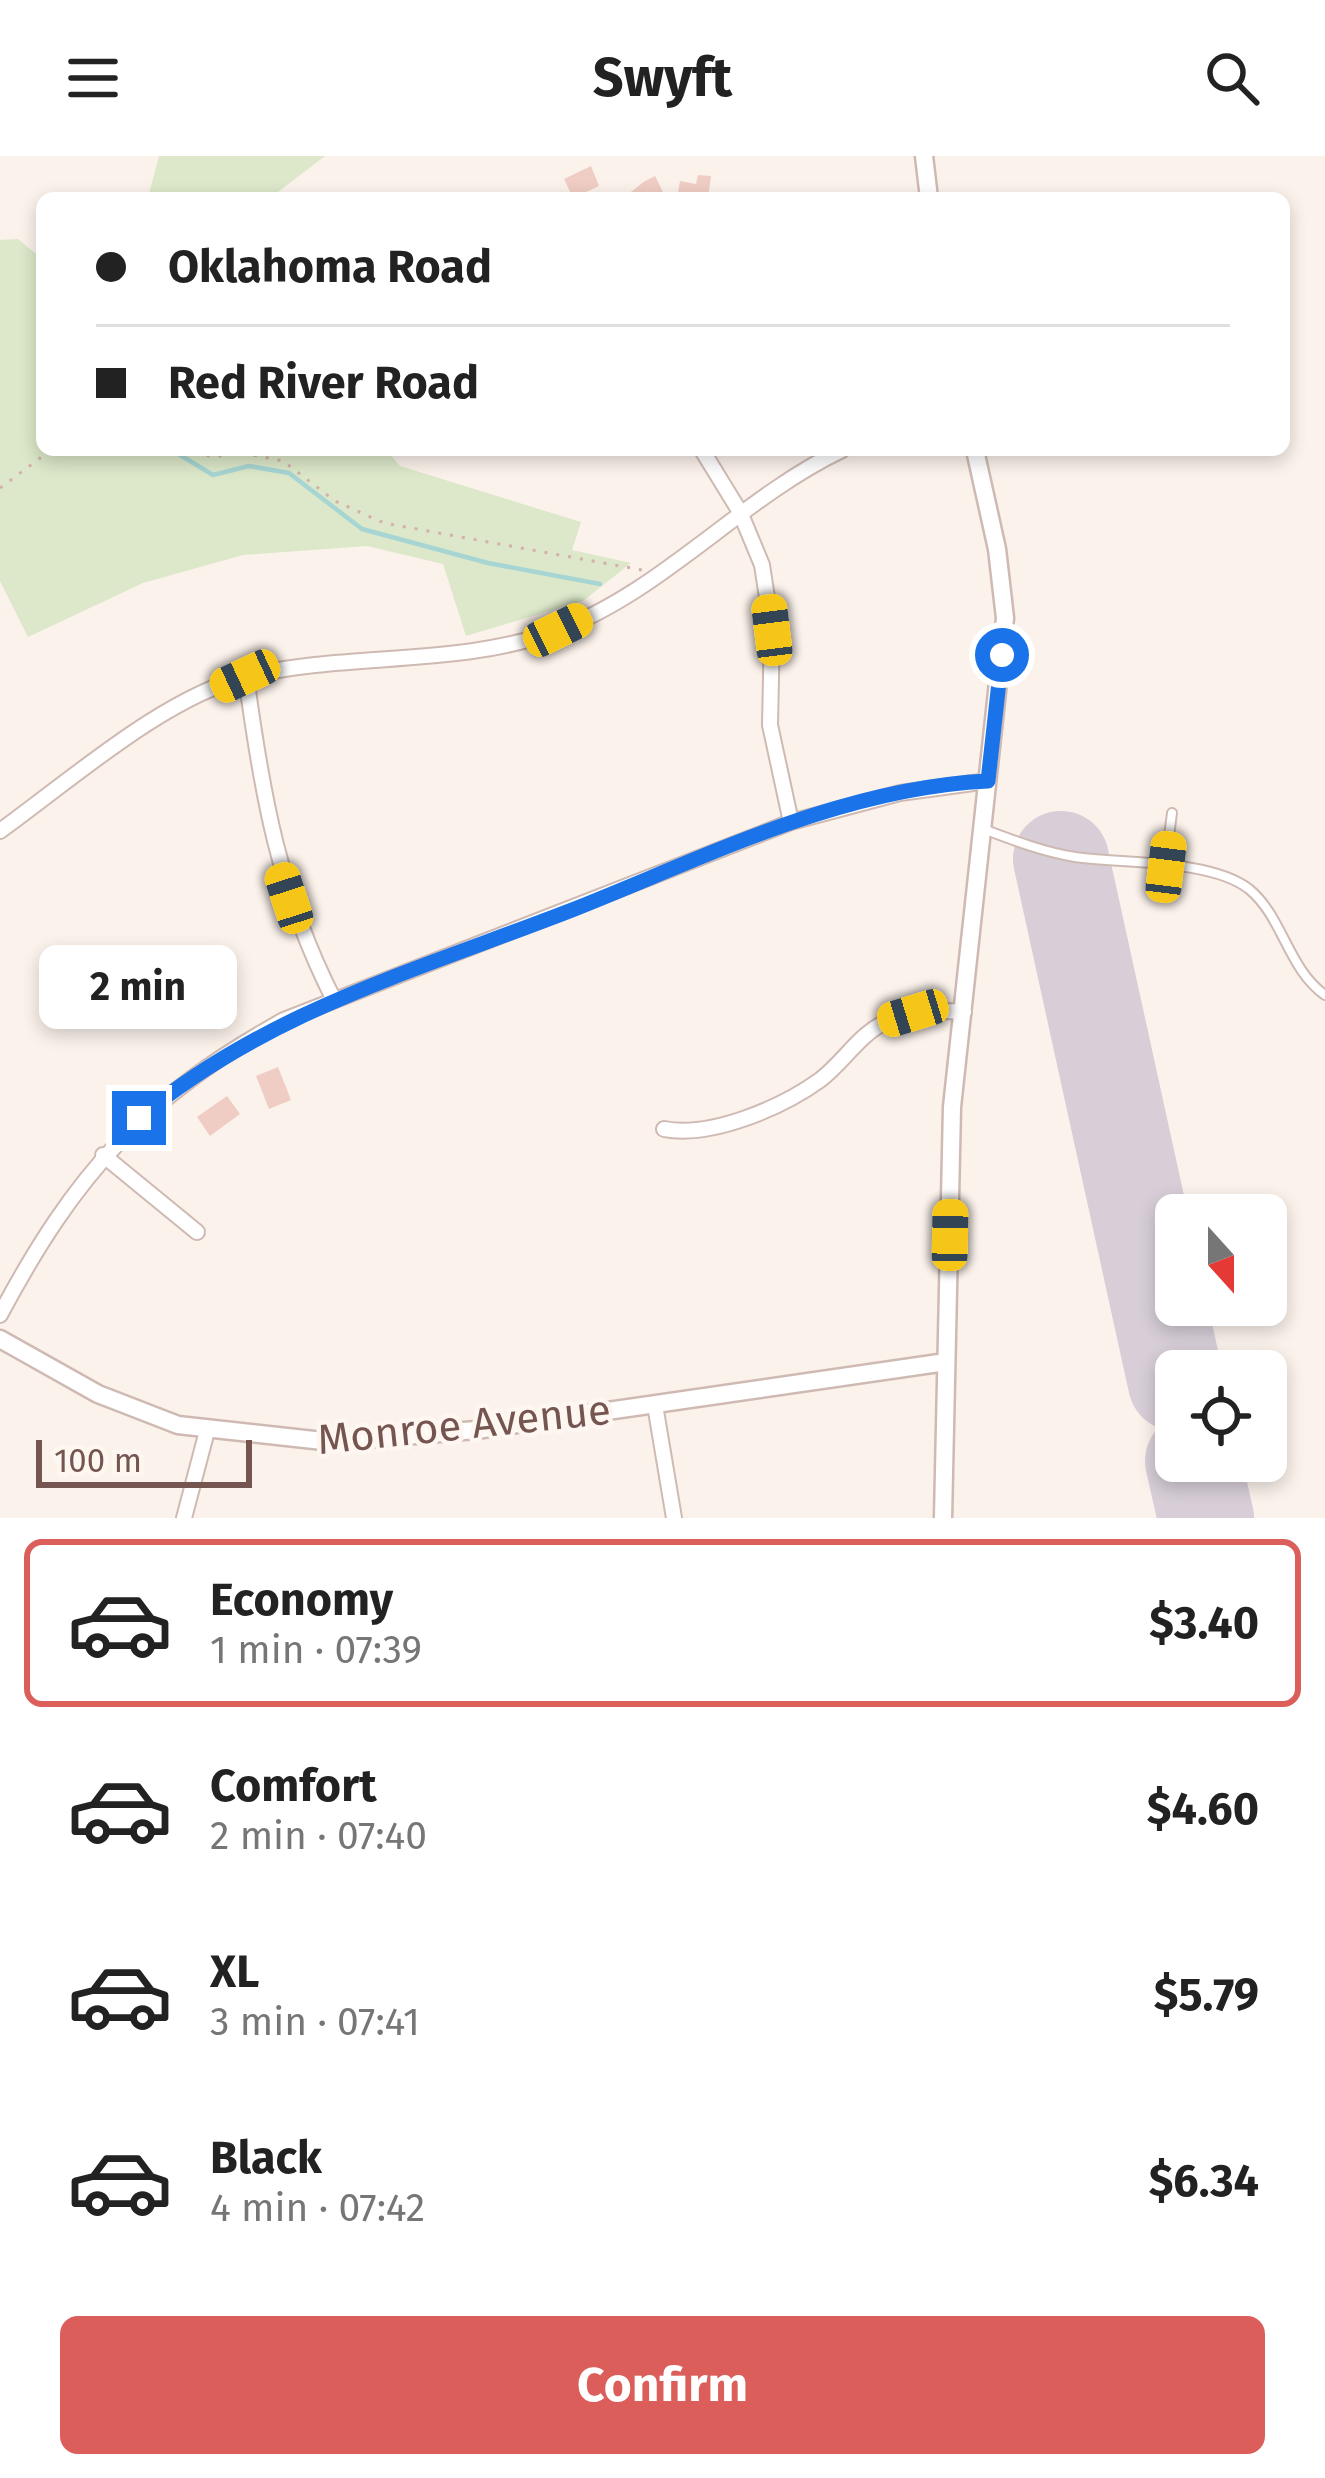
<!DOCTYPE html>
<html lang="en">
<head>
<meta charset="utf-8">
<style>
	:root { --surface:#fff; --page:#f6f6f6; --text:#222; --muted:#767676; --line:#e0e0e0; --accent:#db5e5a }
	body { margin:0; font-family:"Fira Sans",sans-serif; background:var(--page); color:var(--text); height:100vh; display:flex; flex-direction:column; font-size:45px; white-space:nowrap }
	* { box-sizing:border-box; margin:0 }
	p { font-size:39px; color:var(--muted) }
	.icon { flex:none; width:66px; height:66px; fill:none; stroke:currentColor; stroke-width:2; stroke-linecap:round; stroke-linejoin:round }
	.map { position:relative; height:1362px; overflow:hidden }
	.drawer { display:flex; flex-direction:column; background:var(--surface); flex:1 }
	.drawer>* { flex:none }
	.hud { position:absolute; left:36px; top:36px; width:1254px; height:264px; border-radius:18px; box-shadow:0 6px 18px #0003; display:grid; align-content:center; height:264px; padding:0 60px; background:var(--surface) }
	.needle { width:78px; rotate:159deg }
	.controls { position:absolute; left:1155px; top:1038px; display:grid; gap:24px }
	.controls a { display:grid; place-items:center; width:132px; height:132px; border-radius:18px; background:var(--surface); box-shadow:0 6px 18px #0003; font-size:60px }
	.scale { position:absolute; left:36px; bottom:30px; width:216px; box-sizing:border-box; padding-left:12px; border:6px solid #75554f; border-top:0; font-size:33px; line-height:42px; white-space:nowrap; color:#75554f; -webkit-text-stroke:9px #fef6f1; paint-order:stroke }
	.end { position:absolute; width:54px; height:54px; margin:-27px; border:15px solid #1a73e8; background:#fff; box-shadow:0 0 0 6px #fff }
	.from { border-radius:50% }
	.bubble { position:absolute; height:84px; border-radius:18px; background:var(--surface); box-shadow:0 6px 18px #0003; font-size:39px; font-weight:700; line-height:84px; text-align:center }
	.car { position:absolute; width:36px; height:72px; margin:-36px -18px; border-radius:15px; box-shadow:0 0 9px 3px #0007; background:linear-gradient(#f5c518 24%,#345 0 40%,#f5c518 0 76%,#345 0 86%,#f5c518 0) }
	.hud b { display:flex; align-items:center; gap:42px; height:114px; font-size:45px }
	.hud b+b { border-top:3px solid var(--line) }
	.hud i { width:30px; height:30px; background:var(--text) }
	ul { padding:21px 0 0; list-style:none }
	li { display:flex; align-items:center; gap:36px; height:168px; margin:0 24px 18px; padding:0 36px; border:6px solid transparent; border-radius:18px }
	li div { flex:1 }
	li b { display:block; font-size:45px }
	li em { font-style:normal; font-weight:700 }
	li.selected { border-color:var(--accent) }
	li>.icon { width:108px; height:108px; stroke-width:1.5 }
	.button { display:flex; gap:24px; margin-top:auto; padding:24px 60px }
	.button a { flex:1; height:138px; border-radius:18px; background:var(--accent); color:#fff; font-size:48px; font-weight:700; line-height:138px; text-align:center }
	header { display:flex; justify-content:space-between; align-items:center; height:156px; padding:0 60px; background:var(--surface); font-size:54px; font-weight:700 }
	.map>svg:first-child { display:block }
	.green { fill:#dce8c9 }
	.lines { fill:none; stroke-linecap:round; stroke-linejoin:round }
	.stream { stroke:#a7d5d3; stroke-width:4.5 }
	.runway { stroke:#d7ced8; stroke-width:96 }
	.building { fill:#efcdc4 }
	.service-casing { stroke:#cfbab3; stroke-width:12 }
	.minor-casing { stroke:#cfbab3; stroke-width:18 }
	.tertiary-casing { stroke:#cfbab3; stroke-width:21 }
	.path { stroke:#d4b0a7; stroke-width:3; stroke-dasharray:3 9; stroke-linecap:butt }
	.service { stroke:#fff; stroke-width:8 }
	.minor { stroke:#fff; stroke-width:14 }
	.tertiary { stroke:#fff; stroke-width:16 }
	.route { stroke:#1a73e8; stroke-width:15 }
	.labels { text-anchor:middle; stroke-width:9; stroke-linejoin:round; paint-order:stroke }
	.street-label { font-size:42px; fill:#75554f; stroke:#fef6f1 }
</style>
</head>
<body>
<header><svg class="icon" aria-label="menu" viewBox="0 0 24 24"><path d="M4 6h16M4 12h16M4 18h16"/></svg>Swyft<svg class="icon" aria-label="search" viewBox="0 0 24 24"><circle cx="10" cy="10" r="6"/><path d="M15 15l6 6"/></svg></header>
<div class="map">
<svg width="1325" height="1362" viewBox="0 0 1325 1362">
	<rect width="100%" height="100%" fill="#fbf2eb"/>
	<g class="green">
		<polygon points="159,0 325,0 270,42 148,42"/>
		<polygon points="18,83 42,103 42,294 386,294 400,310 581,366 572,394 631,407 583,445 466,480 443,408 367,390 243,399 143,427 28,481 0,425 0,84"/>
	</g>
	<g class="lines">
		<polyline class="stream" points="172,294 213,319 249,310 289,317 362,373 488,407 600,428"/>
		<g class="runway">
			<polyline points="1061,703 1176,1227"/>
			<polyline points="1193,1305 1206,1362"/>
		</g>
	</g>
	<g class="building">
		<polygon points="591,10 599,30 573,42 564,23"/>
		<polygon points="698,19 711,20 708,42 677,42 680,25 696,28"/>
		<polygon points="655,20 666,42 623,42 645,25"/>
		<polygon points="278,911 291,944 269,953 256,920"/>
		<polygon points="227,940 240,958 210,980 197,961"/>
	</g>
	<g class="lines">
		<g class="service-casing">
			<g id="service">
				<path d="M 986,674 C 1015,685 1044,696 1075,701 C 1123,708 1210,703 1249,733 C 1283,761 1288,813 1325,839"/>
				<polyline points="1165,711 1172,657"/>
			</g>
		</g>
		<g class="minor-casing">
			<g id="minor">
				<polyline points="702,294 740,356 762,409 772,474 770,569 791,666"/>
				<path d="M 246,520 C 262,639 279,736 334,844"/>
				<path d="M 0,675 C 71,624 164,541 248,520 C 350,496 457,511 556,475 C 662,436 741,342 842,294"/>
				<path d="M 664,973 C 711,982 781,952 820,924 C 845,905 860,876 890,864 C 915,854 938,854 964,856"/>
				<polyline points="103,999 197,1076"/>
				<path d="M 0,1159 C 75,1018 143,942 284,864 L 791,666 L 900,637 L 988,625"/>
				<polyline points="655,1249 674,1362"/>
				<polyline points="184,1362 207,1275"/>
			</g>
		</g>
		<g class="tertiary-casing">
			<g id="tertiary">
				<polyline points="924,0 929,42"/>
				<polyline points="0,1183 98,1238 178,1269 332,1286 476,1274 946,1206"/>
				<polyline points="943,1362 952,951 1005,462 997,393 975,294"/>
			</g>
		</g>
		<g class="path">
			<polyline points="196,294 211,301 243,297 283,305 335,345 384,367 642,414"/>
			<polyline points="0,332 51,294"/>
		</g>
		<use href="#service" class="service"/>
		<use href="#minor" class="minor"/>
		<use href="#tertiary" class="tertiary"/>
	</g>
	<g class="lines">
		<path class="route" d="M 139,962 C 265,856 420,813 572,754 C 706,701 841,632 988,625 L 1002,499"/>
	</g>
	<g class="labels">
		<g class="street-label">
			<text transform="translate(464 1268) rotate(-6)" y="15">Monroe Avenue</text>
		</g>
	</g>
</svg>
<div class="controls">
<a><svg class="needle" viewBox="-14 -14 28 28"><path d="M0-13l5 13h-10z" fill="#e53935"/><path d="M0 13l5-13h-10z" fill="#767676"/></svg></a>
<a><svg class="icon" aria-label="locate" viewBox="0 0 24 24"><circle cx="12" cy="12" r="6"/><path d="M12 2v4M12 18v4M2 12h4M18 12h4"/></svg></a>
</div>
<div class="scale">100 m</div>
<i class="end from" style="left:1002px;top:499px"></i>
<i class="end" style="left:139px;top:962px"></i>
<div class="bubble" style="left:39px;top:789px;width:198px">2 min</div>
<i class="car" style="left:558px;top:474px;rotate:64deg"></i>
<i class="car" style="left:772px;top:474px;rotate:353deg"></i>
<i class="car" style="left:245px;top:520px;rotate:245deg"></i>
<i class="car" style="left:1166px;top:711px;rotate:7deg"></i>
<i class="car" style="left:289px;top:742px;rotate:342deg"></i>
<i class="car" style="left:913px;top:857px;rotate:253deg"></i>
<i class="car" style="left:950px;top:1079px;rotate:1deg"></i>
<div class="hud">
<b><i class="from"></i>Oklahoma Road</b>
<b><i></i>Red River Road</b>
</div>
</div>
<section class="drawer">
<ul>
<li class="selected"><svg class="icon" aria-label="car" viewBox="0 0 24 24"><path d="M5 17H2v-5l4-1 3-4h7l3 4 3 1v5h-3M9 17h6M6 11h13"/><circle cx="7" cy="17" r="2"/><circle cx="17" cy="17" r="2"/></svg><div><b>Economy</b><p>1 min · 07:39</p></div><em>$3.40</em></li>
<li><svg class="icon" aria-label="car" viewBox="0 0 24 24"><path d="M5 17H2v-5l4-1 3-4h7l3 4 3 1v5h-3M9 17h6M6 11h13"/><circle cx="7" cy="17" r="2"/><circle cx="17" cy="17" r="2"/></svg><div><b>Comfort</b><p>2 min · 07:40</p></div><em>$4.60</em></li>
<li><svg class="icon" aria-label="car" viewBox="0 0 24 24"><path d="M5 17H2v-5l4-1 3-4h7l3 4 3 1v5h-3M9 17h6M6 11h13"/><circle cx="7" cy="17" r="2"/><circle cx="17" cy="17" r="2"/></svg><div><b>XL</b><p>3 min · 07:41</p></div><em>$5.79</em></li>
<li><svg class="icon" aria-label="car" viewBox="0 0 24 24"><path d="M5 17H2v-5l4-1 3-4h7l3 4 3 1v5h-3M9 17h6M6 11h13"/><circle cx="7" cy="17" r="2"/><circle cx="17" cy="17" r="2"/></svg><div><b>Black</b><p>4 min · 07:42</p></div><em>$6.34</em></li>
</ul>
<div class="button"><a>Confirm</a></div>
</section>
</body>
</html>
